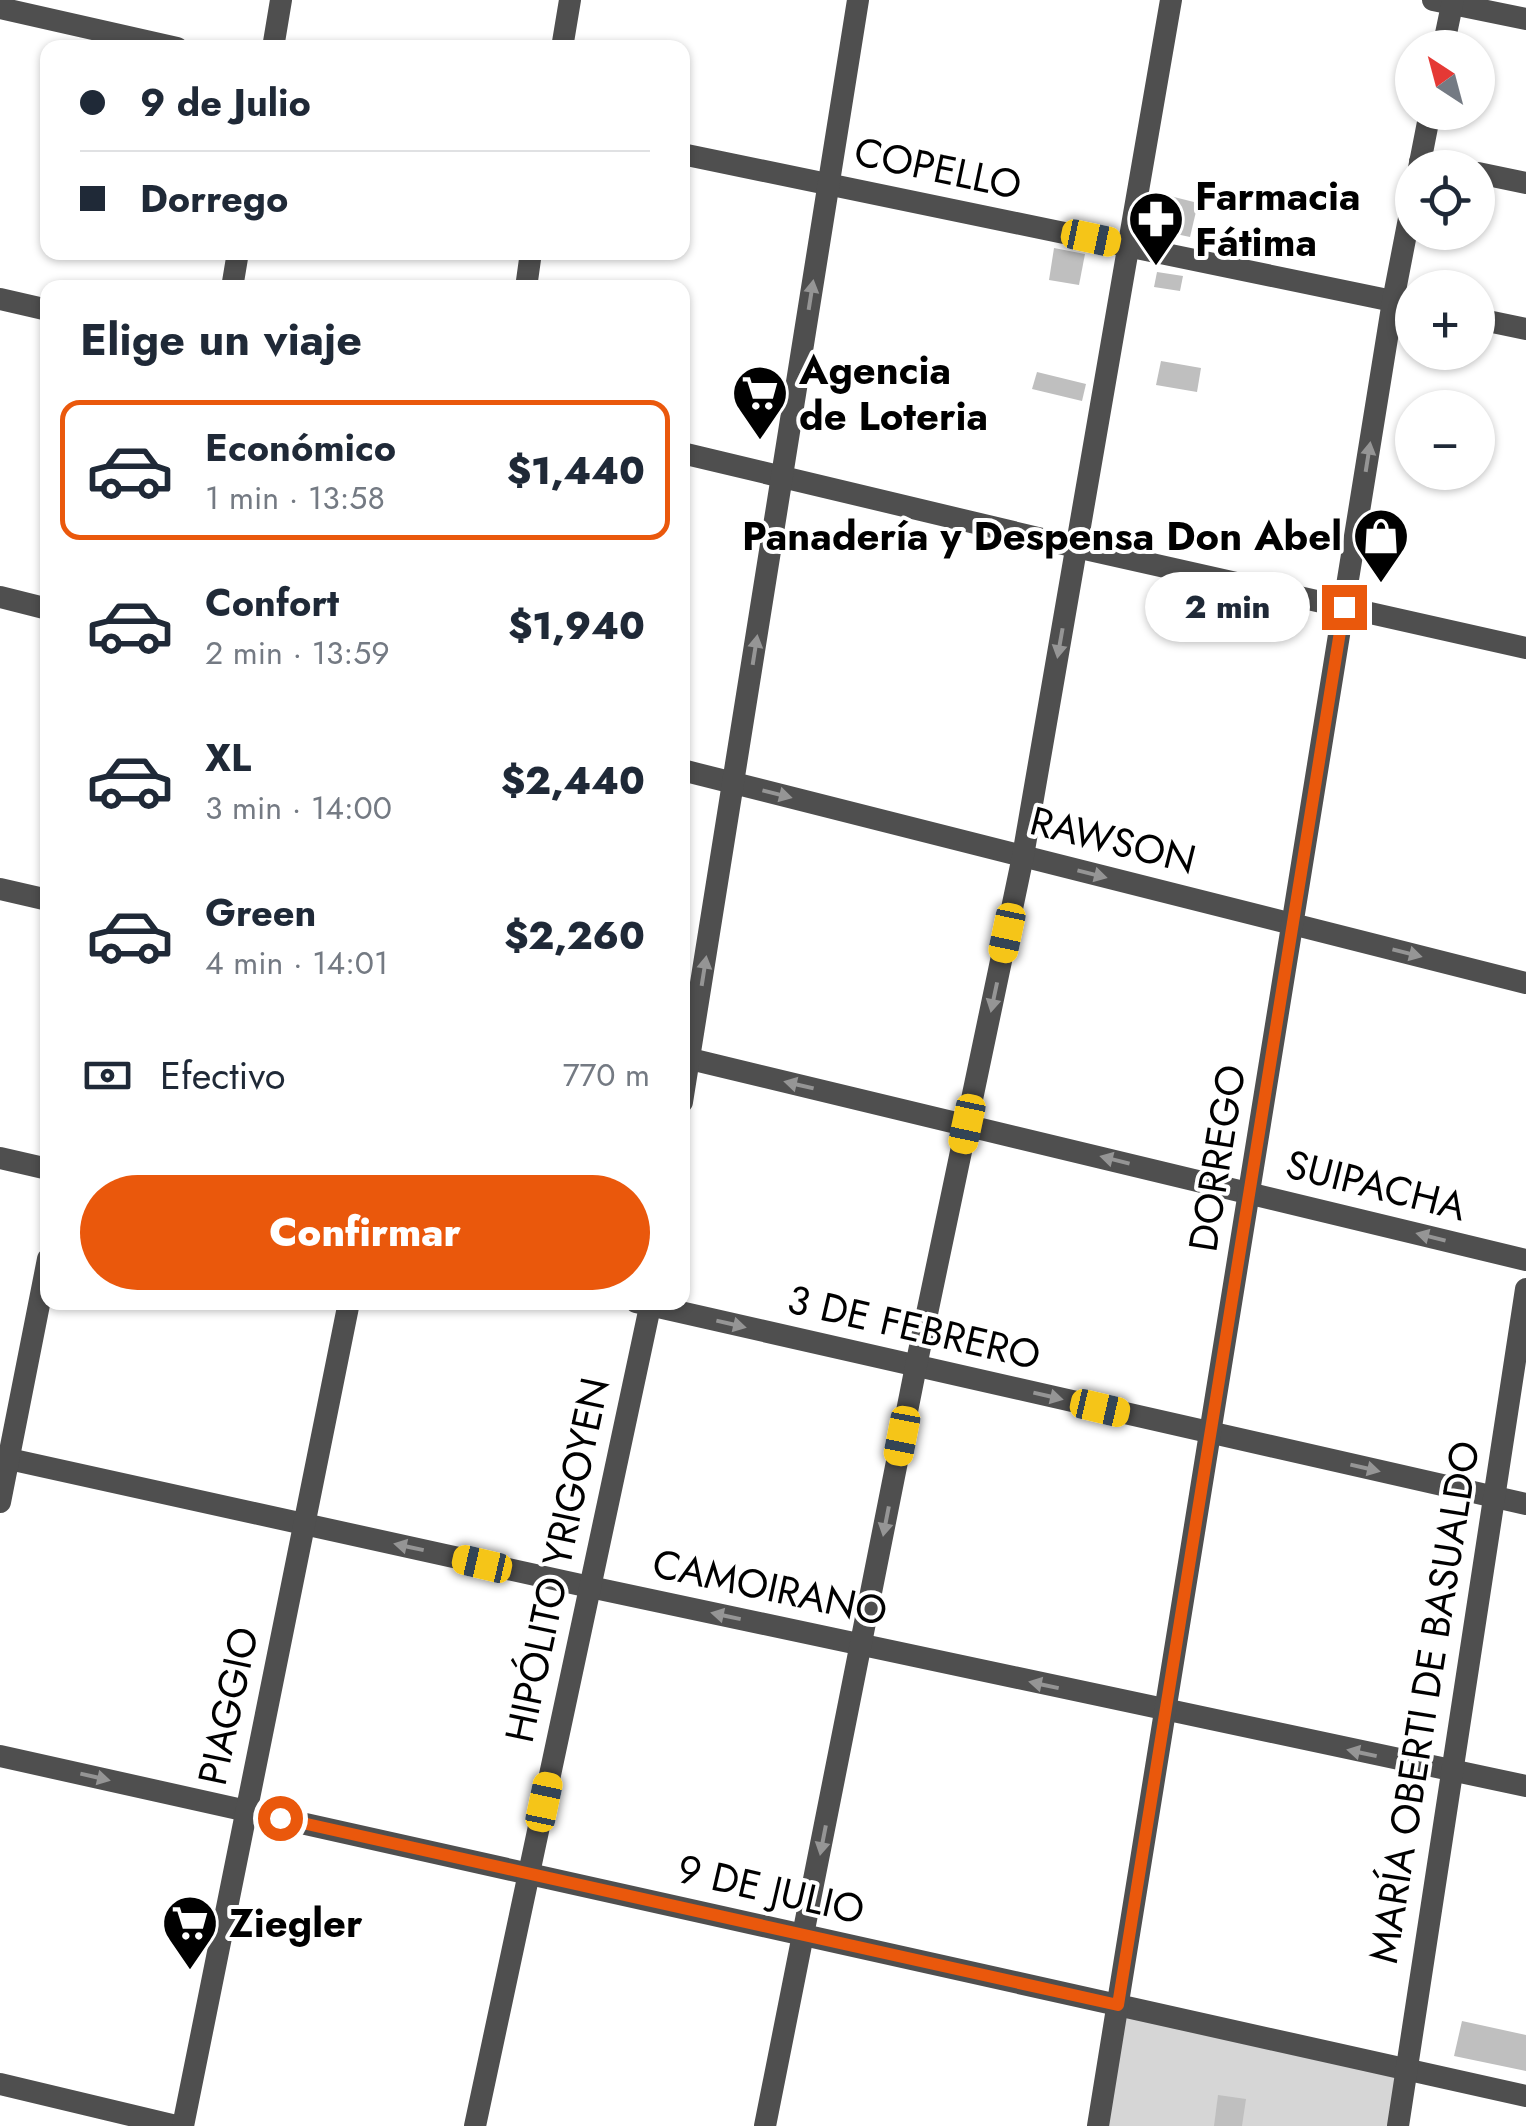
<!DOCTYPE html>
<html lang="es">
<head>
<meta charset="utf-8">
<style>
	:root { --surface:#fff; --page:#f6f6f7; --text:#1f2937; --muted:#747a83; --line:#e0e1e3; --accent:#ea580c }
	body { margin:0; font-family:Jost,sans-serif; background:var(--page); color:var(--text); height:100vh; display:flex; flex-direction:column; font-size:38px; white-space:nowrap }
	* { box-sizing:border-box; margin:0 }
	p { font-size:32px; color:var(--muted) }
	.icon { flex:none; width:55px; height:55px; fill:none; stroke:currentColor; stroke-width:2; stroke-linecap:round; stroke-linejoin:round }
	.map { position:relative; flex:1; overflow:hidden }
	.sheet { position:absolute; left:40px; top:280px; width:650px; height:1030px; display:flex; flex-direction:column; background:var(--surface); border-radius:20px; box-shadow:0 2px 8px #0004 }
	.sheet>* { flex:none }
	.top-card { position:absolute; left:40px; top:40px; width:650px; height:220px; border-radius:20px; box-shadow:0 2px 8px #0004; display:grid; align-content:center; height:220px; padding:0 40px; background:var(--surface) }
	.needle { width:65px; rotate:324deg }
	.tools { position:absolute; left:1395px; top:30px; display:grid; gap:20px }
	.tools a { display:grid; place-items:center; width:100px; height:100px; border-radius:50%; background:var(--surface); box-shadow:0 2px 8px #0004; font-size:50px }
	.end { position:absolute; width:45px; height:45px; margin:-22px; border:12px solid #ea580c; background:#fff; box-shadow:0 0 0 5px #fff }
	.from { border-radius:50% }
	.bubble { position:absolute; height:70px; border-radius:35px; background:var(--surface); box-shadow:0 2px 8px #0004; font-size:32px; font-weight:800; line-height:70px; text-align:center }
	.car { position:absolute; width:30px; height:60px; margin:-30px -15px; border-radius:12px; box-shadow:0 0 8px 2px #0007; background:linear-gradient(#f5c518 24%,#345 0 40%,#f5c518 0 76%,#345 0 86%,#f5c518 0) }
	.top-card b { display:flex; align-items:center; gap:35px; height:95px; font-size:38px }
	.top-card b+b { border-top:2px solid var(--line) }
	.top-card i { width:25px; height:25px; background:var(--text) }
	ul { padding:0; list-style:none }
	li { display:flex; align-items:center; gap:30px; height:140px; margin:0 20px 15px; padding:0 20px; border:5px solid transparent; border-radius:20px }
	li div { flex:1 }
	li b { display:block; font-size:38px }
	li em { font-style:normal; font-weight:800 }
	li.active { border-color:var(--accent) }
	li>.icon { width:90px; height:90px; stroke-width:1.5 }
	h2 { padding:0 40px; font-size:45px; line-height:120px }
	.pay { display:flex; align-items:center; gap:25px; height:110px; padding:0 40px; font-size:38px }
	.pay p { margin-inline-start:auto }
	.cta { display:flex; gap:20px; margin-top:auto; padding:20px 40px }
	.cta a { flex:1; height:115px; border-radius:60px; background:var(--accent); color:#fff; font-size:40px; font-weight:800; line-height:115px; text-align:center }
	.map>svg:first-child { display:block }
	.green { fill:#d6d6d6 }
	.building { fill:#bfbfbf }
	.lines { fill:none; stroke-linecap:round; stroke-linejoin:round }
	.minor { stroke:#4f4f4f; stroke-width:22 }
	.oneway { fill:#959595 }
	.route { stroke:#ea580c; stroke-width:12 }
	.labels { text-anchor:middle; stroke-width:8; stroke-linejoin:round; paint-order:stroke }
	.street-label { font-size:40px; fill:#000; stroke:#fff }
	.poi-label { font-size:40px; font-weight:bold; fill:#000; stroke:#fff; text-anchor:start }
</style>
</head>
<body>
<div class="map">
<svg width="1526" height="2126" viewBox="0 0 1526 2126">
	<rect width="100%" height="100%" fill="#fff"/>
	<polygon class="green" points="1118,2005 1406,2069 1398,2126 1098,2126"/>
	<g class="building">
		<polygon points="1170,196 1198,203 1190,237 1162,231"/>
		<polygon points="1054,248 1085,254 1079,285 1049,280"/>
		<polygon points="1157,272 1183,276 1180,291 1154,287"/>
		<polygon points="1161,361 1201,368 1197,392 1156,385"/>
		<polygon points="1037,372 1086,384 1082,401 1032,389"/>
		<polygon points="1462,2021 1526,2035 1526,2071 1454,2056"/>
		<polygon points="1218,2095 1246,2099 1242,2126 1214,2126"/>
	</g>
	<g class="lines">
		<g class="minor">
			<polyline points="1433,0 1526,19"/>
			<polyline points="0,8 177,48"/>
			<polyline points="273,48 281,0"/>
			<polyline points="562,48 570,0"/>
			<polyline points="1443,48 1453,0"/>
			<polyline points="682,154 1412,305"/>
			<polyline points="1420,162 1447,168"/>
			<polyline points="1419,168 1430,112"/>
			<polyline points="1478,173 1526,183"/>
			<polyline points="232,288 238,252"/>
			<polyline points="526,288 531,252"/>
			<polyline points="0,299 48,310"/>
			<polyline points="1478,319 1526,329"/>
			<polyline points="682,453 1076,547 1526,648"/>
			<polyline points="0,597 48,609"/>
			<polyline points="682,770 1526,983"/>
			<polyline points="0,889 48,900"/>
			<polyline points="682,1057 1526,1260"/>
			<polyline points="682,1102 858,0"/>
			<polyline points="0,1158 48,1169"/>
			<polyline points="636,1302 1526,1504"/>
			<polyline points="0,1457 590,1587 1526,1786"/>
			<polyline points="0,1502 48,1259"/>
			<polyline points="0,1756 1526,2096"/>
			<polyline points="0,2084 176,2126"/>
			<polyline points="183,2126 349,1302"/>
			<polyline points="475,2126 651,1302"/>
			<polyline points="765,2126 916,1366 1023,856 1171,0"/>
			<polyline points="1098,2126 1393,301 1412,203"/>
			<polyline points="1398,2126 1526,1289"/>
		</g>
	</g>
	<defs><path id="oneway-solid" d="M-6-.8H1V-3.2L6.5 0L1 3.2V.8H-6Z" transform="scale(2.5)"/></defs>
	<g class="oneway">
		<use href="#oneway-solid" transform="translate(811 295) rotate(-81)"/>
		<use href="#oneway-solid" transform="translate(1368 457) rotate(-81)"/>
		<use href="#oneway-solid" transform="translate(1060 643) rotate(100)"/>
		<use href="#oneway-solid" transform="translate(755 650) rotate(-81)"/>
		<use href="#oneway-solid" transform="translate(777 794) rotate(14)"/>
		<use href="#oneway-solid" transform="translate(1092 874) rotate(14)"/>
		<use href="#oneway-solid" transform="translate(1407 953) rotate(14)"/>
		<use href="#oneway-solid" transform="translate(704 971) rotate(-81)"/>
		<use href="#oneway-solid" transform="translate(994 997) rotate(102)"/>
		<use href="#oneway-solid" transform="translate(799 1085) rotate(-167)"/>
		<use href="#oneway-solid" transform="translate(1115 1160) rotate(-166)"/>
		<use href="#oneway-solid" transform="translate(1431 1237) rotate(-166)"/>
		<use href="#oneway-solid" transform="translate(731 1324) rotate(13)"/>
		<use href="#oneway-solid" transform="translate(1048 1396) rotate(13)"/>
		<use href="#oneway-solid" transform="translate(1365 1468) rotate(13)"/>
		<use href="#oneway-solid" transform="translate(886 1521) rotate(101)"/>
		<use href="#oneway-solid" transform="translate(409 1547) rotate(-168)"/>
		<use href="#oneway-solid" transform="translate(726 1616) rotate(-168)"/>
		<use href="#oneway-solid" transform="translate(1044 1685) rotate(-168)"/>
		<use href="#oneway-solid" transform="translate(1362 1753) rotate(-168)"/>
		<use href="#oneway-solid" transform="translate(95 1777) rotate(13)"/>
		<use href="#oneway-solid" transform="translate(823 1840) rotate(101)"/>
	</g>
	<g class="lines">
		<polyline class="route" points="280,1818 1118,2005 1344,607"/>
	</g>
	<defs>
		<g id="pharmacy-pin" transform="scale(2.875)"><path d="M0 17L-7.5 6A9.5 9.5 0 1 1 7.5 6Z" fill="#000" stroke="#fff"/><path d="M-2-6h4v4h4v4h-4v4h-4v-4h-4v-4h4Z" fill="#fff"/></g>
		<g id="supermarket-pin" transform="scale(2.875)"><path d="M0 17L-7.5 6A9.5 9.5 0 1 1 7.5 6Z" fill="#000" stroke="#fff"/><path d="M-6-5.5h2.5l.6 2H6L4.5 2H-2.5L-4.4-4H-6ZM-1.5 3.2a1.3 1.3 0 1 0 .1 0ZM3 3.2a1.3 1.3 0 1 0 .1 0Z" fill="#fff"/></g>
		<g id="shop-pin" transform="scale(2.875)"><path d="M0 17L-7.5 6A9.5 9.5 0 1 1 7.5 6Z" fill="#000" stroke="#fff"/><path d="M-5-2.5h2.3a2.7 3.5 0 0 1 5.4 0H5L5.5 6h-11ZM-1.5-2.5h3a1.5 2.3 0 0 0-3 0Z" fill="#fff"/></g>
	</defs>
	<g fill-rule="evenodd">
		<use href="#pharmacy-pin" x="1156" y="219"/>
		<use href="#supermarket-pin" x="760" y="393"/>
		<use href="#shop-pin" x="1381" y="536"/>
		<use href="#supermarket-pin" x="190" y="1923"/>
	</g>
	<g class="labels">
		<g class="street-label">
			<text transform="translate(938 168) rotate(12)" y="14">COPELLO</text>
			<text transform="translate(1113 840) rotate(14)" y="14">RAWSON</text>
			<text transform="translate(1217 1158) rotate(-81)" y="14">DORREGO</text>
			<text transform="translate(1376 1185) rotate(14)" y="14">SUIPACHA</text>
			<text transform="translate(914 1327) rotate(13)" y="14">3 DE FEBRERO</text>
			<text transform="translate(557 1560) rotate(-78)" y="14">HIPÓLITO YRIGOYEN</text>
			<text transform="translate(770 1587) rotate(12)" y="14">CAMOIRANO</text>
			<text transform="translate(1424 1702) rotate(-81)" y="14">MARÍA OBERTI DE BASUALDO</text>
			<text transform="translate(228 1706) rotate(-78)" y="14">PIAGGIO</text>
			<text transform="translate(771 1889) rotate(13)" y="14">9 DE JULIO</text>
		</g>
		<g class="poi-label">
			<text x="1195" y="210">Farmacia<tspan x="1195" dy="46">Fátima</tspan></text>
			<text x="799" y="384">Agencia<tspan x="799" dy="46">de Loteria</tspan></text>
			<text x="1342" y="550" text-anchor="end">Panadería y Despensa Don Abel</text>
			<text x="229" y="1937">Ziegler</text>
		</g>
	</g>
</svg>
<div class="tools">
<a><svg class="needle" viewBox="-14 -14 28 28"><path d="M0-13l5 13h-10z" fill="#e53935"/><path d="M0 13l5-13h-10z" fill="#747a83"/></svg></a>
<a><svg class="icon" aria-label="locate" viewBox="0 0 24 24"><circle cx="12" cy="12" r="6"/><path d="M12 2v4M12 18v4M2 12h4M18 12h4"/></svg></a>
<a>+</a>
<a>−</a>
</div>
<i class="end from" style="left:280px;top:1818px"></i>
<i class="end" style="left:1344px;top:607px"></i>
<div class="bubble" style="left:1145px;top:572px;width:165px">2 min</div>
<i class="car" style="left:1091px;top:238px;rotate:102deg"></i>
<i class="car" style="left:1007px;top:933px;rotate:192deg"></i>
<i class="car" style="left:967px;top:1124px;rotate:192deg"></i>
<i class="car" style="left:1100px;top:1408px;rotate:103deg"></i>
<i class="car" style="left:902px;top:1436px;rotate:191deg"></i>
<i class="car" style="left:482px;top:1564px;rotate:283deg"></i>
<i class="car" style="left:544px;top:1802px;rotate:12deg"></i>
<div class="top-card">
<b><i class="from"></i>9 de Julio</b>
<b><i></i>Dorrego</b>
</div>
<section class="sheet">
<h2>Elige un viaje</h2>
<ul>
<li class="active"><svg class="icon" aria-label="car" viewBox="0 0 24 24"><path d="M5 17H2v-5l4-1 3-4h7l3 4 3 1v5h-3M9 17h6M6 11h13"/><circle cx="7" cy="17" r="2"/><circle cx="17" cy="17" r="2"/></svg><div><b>Económico</b><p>1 min · 13:58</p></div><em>$1,440</em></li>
<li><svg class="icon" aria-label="car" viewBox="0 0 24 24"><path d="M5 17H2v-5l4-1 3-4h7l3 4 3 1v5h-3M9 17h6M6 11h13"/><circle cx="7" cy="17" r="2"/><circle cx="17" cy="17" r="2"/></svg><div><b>Confort</b><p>2 min · 13:59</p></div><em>$1,940</em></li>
<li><svg class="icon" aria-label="car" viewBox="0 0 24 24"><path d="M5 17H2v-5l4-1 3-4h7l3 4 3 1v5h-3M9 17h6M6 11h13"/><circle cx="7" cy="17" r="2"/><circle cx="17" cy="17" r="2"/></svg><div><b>XL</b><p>3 min · 14:00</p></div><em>$2,440</em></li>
<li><svg class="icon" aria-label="car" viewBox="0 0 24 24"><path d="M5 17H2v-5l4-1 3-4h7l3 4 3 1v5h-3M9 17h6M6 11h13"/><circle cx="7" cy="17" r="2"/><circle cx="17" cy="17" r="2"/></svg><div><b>Green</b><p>4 min · 14:01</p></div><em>$2,260</em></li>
</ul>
<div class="pay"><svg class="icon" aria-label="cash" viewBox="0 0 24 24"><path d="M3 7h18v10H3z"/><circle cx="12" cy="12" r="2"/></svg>Efectivo<p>770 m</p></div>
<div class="cta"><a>Confirmar</a></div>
</section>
</div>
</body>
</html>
